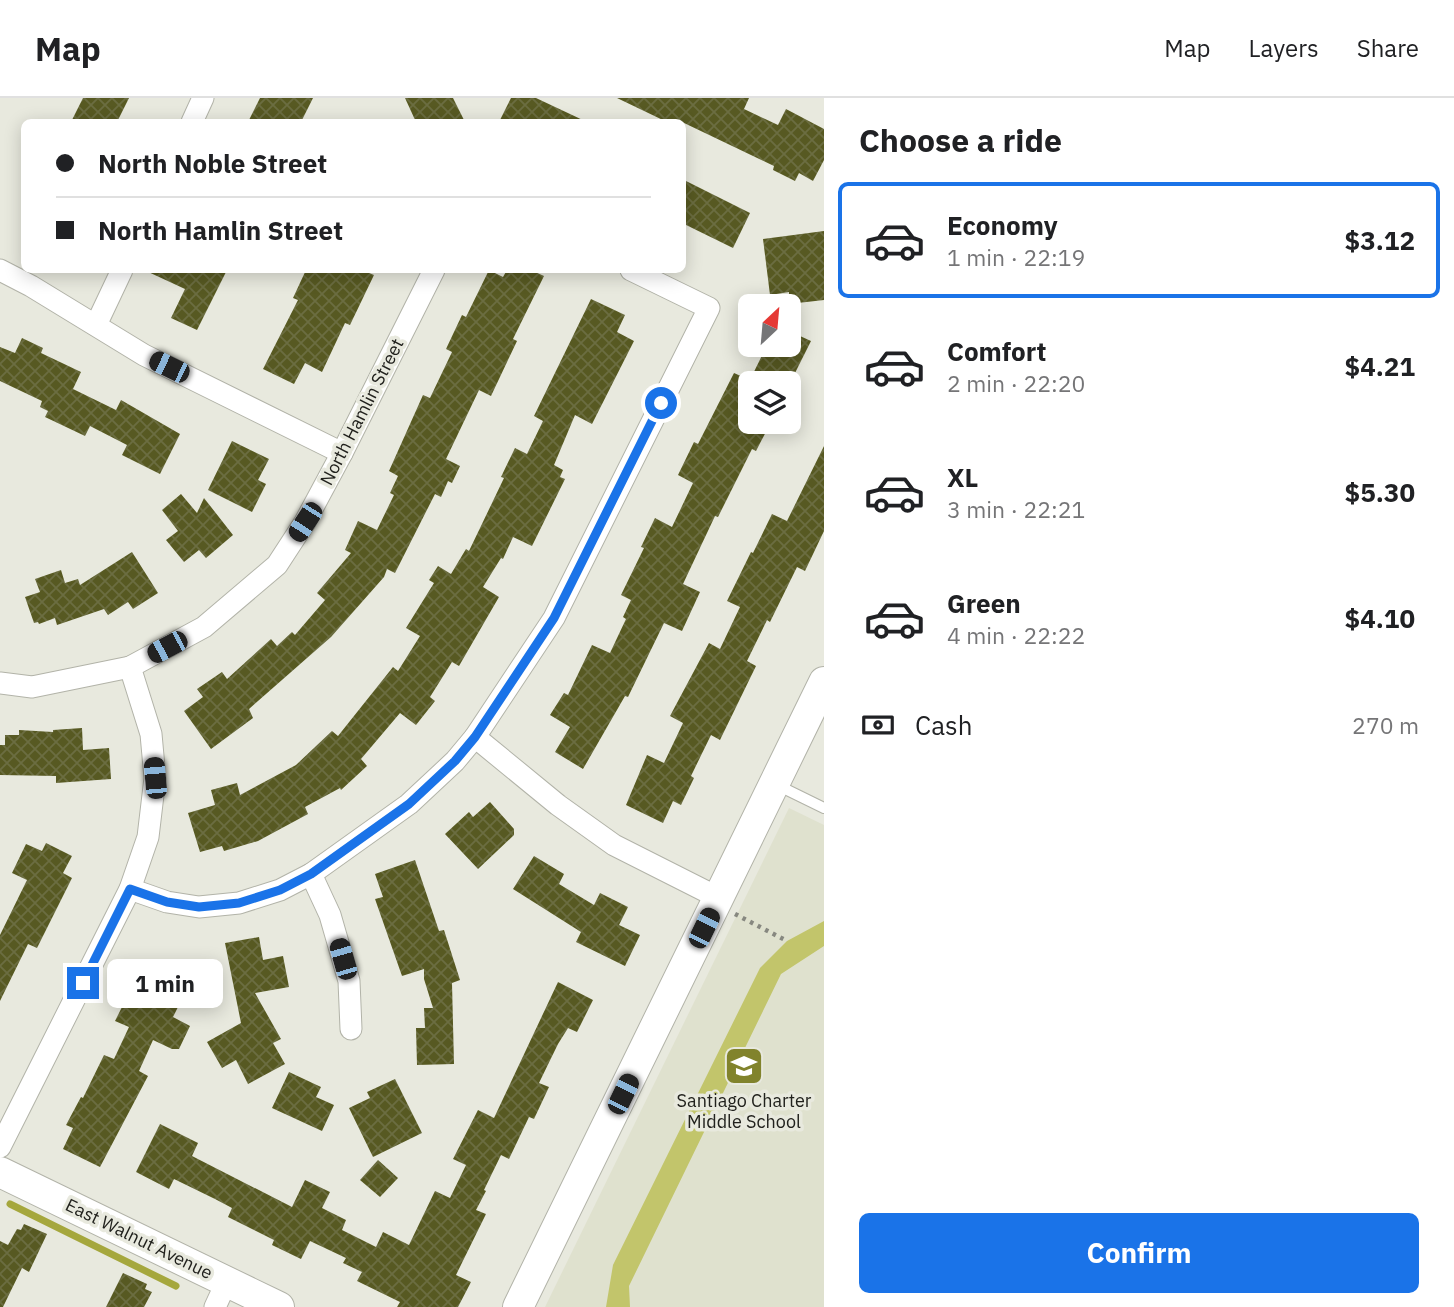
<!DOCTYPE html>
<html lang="en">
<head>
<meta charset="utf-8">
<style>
	:root { --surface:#fff; --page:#f6f6f6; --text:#202124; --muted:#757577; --line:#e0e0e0; --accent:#1a73e8 }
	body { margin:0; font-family:"IBM Plex Sans",sans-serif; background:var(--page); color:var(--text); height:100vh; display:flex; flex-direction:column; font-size:26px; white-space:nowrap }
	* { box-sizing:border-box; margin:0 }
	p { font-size:23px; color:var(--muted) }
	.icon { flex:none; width:38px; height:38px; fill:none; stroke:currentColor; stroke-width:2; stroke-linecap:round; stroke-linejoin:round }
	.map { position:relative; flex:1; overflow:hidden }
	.details { display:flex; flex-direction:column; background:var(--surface); width:630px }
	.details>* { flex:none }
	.guide { position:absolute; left:21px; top:21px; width:665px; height:154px; border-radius:10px; box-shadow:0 4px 18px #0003; display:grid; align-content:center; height:154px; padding:0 35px; background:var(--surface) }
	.needle { width:46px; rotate:26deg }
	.fabs { position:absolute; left:738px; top:196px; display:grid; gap:14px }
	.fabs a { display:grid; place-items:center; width:63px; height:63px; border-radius:10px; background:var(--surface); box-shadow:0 4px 18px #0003; font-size:35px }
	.end { position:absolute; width:32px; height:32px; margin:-16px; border:9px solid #1a73e8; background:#fff; box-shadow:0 0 0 4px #fff }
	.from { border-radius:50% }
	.bubble { position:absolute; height:49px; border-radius:10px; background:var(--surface); box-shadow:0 4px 18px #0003; font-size:23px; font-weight:800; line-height:49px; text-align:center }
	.car { position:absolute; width:21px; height:42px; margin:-21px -10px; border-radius:9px; box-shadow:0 0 5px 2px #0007; background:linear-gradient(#222 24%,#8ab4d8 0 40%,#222 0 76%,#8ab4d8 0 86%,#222 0) }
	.guide b { display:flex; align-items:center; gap:24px; height:66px; font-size:26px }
	.guide b+b { border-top:2px solid var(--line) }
	.guide i { width:18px; height:18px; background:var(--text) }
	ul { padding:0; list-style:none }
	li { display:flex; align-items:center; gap:21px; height:116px; margin:0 14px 10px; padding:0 21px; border:4px solid transparent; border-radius:10px }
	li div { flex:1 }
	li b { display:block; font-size:26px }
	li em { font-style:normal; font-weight:800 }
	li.active { border-color:var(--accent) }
	li>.icon { width:63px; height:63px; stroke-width:1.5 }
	h2 { padding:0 35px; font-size:32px; line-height:84px }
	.pay { display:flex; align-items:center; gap:18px; height:77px; padding:0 35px; font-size:26px }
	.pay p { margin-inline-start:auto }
	.primary-button { display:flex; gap:14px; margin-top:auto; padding:14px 35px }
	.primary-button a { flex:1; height:80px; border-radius:10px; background:var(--accent); color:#fff; font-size:28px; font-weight:800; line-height:80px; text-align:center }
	header { display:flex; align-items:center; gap:42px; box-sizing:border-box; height:98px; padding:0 35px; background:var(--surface); border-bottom:2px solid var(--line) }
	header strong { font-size:33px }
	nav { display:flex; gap:38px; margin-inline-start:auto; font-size:24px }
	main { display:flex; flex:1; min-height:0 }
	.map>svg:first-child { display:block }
	.built { fill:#dfe1ce }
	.garden { fill:#c2c56b }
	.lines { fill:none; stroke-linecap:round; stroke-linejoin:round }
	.stream { stroke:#a5a73d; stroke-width:7 }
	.building { fill:url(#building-cross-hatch) }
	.lane-casing { stroke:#b2b3a8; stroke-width:12 }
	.street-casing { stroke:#b2b3a8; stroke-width:23 }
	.secondary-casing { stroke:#b2b3a8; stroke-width:32 }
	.path { stroke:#878880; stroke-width:4.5; stroke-dasharray:3.5 5; stroke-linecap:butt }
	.lane { stroke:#fff; stroke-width:10 }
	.street { stroke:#fff; stroke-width:21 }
	.secondary { stroke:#fff; stroke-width:30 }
	.route { stroke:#1a73e8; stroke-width:9 }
	.labels { text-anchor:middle; stroke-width:7; stroke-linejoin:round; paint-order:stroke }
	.street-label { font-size:18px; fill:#21211d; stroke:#e8e9de }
	.poi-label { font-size:18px; fill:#21211d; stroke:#e8e9de }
</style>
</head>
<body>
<header>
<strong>Map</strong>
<nav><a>Map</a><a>Layers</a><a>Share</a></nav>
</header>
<main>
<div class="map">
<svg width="824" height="1209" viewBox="0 0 824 1209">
	<defs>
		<pattern id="building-cross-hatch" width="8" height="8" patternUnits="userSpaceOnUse" patternTransform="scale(1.75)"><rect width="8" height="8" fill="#575922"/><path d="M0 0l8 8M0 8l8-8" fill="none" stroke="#6b6d41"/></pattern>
	</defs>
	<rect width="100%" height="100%" fill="#e8e9de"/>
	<polygon class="built" points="789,710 824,727 824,1209 545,1209"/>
	<polygon class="garden" points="824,823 824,848 781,876 629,1188 630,1209 606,1209 613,1167 760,870 787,843"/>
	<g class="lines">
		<polyline class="stream" points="10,1106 176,1188"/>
	</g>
	<g class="building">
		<polygon points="83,0 129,0 117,24 71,24"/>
		<polygon points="260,0 313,0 301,24 248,24"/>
		<polygon points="405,0 453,0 465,24 416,24"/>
		<polygon points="511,0 536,0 587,24 499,24"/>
		<polygon points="617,0 749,0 744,11 778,27 786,11 824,31 824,62 813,83 799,75 795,83 773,72 774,68 682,24 667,24"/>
		<polygon points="682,81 750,115 733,150 682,125"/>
		<polygon points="824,133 824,202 789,206 789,194 770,197 763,141"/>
		<polygon points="144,172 227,172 197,232 171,220 185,191"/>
		<polygon points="306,172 362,172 374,177 350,227 345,225 322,274 305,265 294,286 263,271 298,202 293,200"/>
		<polygon points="489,172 503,179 507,172 531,172 544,178 513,241 517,243 491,298 479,292 446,361 460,368 452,385 448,383 441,399 435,396 395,475 387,471 384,479 331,539 249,611 253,620 211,651 184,613 203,599 197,591 222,574 227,581 271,541 277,548 292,534 295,537 325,502 317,495 351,455 345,452 358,423 377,432 394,397 390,395 398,378 389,373 423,297 430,300 452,254 446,251 462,217 466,219"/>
		<polygon points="591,201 625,217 617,234 634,243 592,326 575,317 554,367 563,372 560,379 565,381 532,448 513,439 503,461 501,460 483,489 499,499 459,568 452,564 430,599 435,603 416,627 400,615 361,661 367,668 341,692 340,690 305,709 308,716 258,743 224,753 222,748 200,754 188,715 215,707 211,692 237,685 240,697 296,667 332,633 338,638 393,569 398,573 420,538 406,530 434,485 429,482 438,468 451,476 466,451 469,453 504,380 501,379 515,350 527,356 543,323 534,318"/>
		<polygon points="789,233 811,243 789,287 789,285 751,285 751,324 771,324 756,353 752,351 718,419 715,418 683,486 700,494 682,533 664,525 628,599 625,598 583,671 555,654 570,629 550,617 564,595 568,597 592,547 610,555 626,521 623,519 631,502 621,497 644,450 641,449 655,420 672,429 693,385 678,377 694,344 698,346 734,275 750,282 767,247 789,247"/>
		<polygon points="22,240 43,250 41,255 81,274 73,291 116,312 121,302 180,336 160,376 122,357 127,347 90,328 85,338 45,319 48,313 40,309 42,303 0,283 0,249 15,255"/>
		<polygon points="232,343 269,361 258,382 266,386 252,414 208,392"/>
		<polygon points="824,348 824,433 805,473 797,469 770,524 767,522 747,563 756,568 720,642 711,637 691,678 694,680 681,707 673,703 663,725 626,707 647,657 664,665 683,625 670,618 709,545 720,551 740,509 727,503 751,454 753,455 772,416 787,423"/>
		<polygon points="181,396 197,415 204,400 233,437 206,460 199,452 184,464 166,442 178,433 162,412"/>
		<polygon points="132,454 158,495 133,511 128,504 108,517 104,511 57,527 55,520 39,526 38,524 34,525 25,499 40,494 35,481 61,472 65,485 78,481 80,487"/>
		<polygon points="82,630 83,652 109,650 111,681 56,685 56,678 0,677 0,647 5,647 5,637 19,637 19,632 53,634 53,632"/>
		<polygon points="490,704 514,731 514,737 478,771 445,736 469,714 473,719"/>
		<polygon points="46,745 72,758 63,775 72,780 37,850 28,846 0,903 0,837 27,782 12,775 26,746 42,753"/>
		<polygon points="534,758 564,776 559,786 594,807 600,795 628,809 619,827 640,837 625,868 576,844 581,834 513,791"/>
		<polygon points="415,762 439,833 444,832 460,882 452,885 454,966 417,967 416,930 425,930 424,910 433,910 424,881 424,871 402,878 375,801 383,799 375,776"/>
		<polygon points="259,839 263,862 283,858 289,889 255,895 281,941 273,945 285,966 248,986 236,962 222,970 207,944 241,925 225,845"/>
		<polygon points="147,876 185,895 173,919 190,928 179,951 172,951 153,942 139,973 148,978 100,1069 63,1051 73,1030 66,1027 81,999 83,1000 104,957 114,961 129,929 115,923 130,893 137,897"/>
		<polygon points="558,884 593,902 577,934 568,930 558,946 539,985 549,989 534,1021 529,1019 509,1061 501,1057 484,1092 486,1093 476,1112 486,1116 456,1177 471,1184 458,1209 397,1209 400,1204 357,1183 362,1174 343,1165 346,1160 310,1143 301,1161 272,1147 274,1142 228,1119 232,1110 215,1101 174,1081 169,1091 136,1074 160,1026 198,1045 192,1058 292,1109 305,1082 330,1094 322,1110 346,1122 342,1132 376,1149 383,1134 409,1147 435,1093 450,1100 466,1067 453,1061 478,1012 494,1020"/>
		<polygon points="289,974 321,989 316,999 334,1007 322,1033 272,1010"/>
		<polygon points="395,981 422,1035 373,1059 349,1010 370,1000 367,994"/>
		<polygon points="378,1062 398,1080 380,1099 360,1082"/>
		<polygon points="24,1126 47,1136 29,1174 22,1170 3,1209 0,1209 0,1143 8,1147 17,1131 21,1132"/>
		<polygon points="123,1175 147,1186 145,1191 152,1194 144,1209 106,1209"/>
	</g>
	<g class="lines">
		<g class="lane-casing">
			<polyline id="lane" points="777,687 824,710"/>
		</g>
		<g class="street-casing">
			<g id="street">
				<polyline points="192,24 203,0"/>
				<polyline points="0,172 31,188 144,257 342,355"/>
				<polyline points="96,227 122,172"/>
				<polyline points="0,585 32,589 130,569"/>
				<polyline points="475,639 558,707 614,747 719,800"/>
				<polyline points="311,776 330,817 349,883 351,931"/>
				<polyline points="130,791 167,804 199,809 239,805 280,792 311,776 409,706 455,663 475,639 554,520 709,210 631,172"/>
				<polyline points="0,1049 130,791 148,739 155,680 151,636 130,569 204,529 277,467 305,424 342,355 434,172"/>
				<polyline points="215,1209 227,1183"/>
			</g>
		</g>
		<g class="secondary-casing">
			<g id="secondary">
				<polyline points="0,1074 279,1209"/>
				<polyline points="518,1209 824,584"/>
			</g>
		</g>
		<polyline class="path" points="735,816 787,843"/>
		<use href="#lane" class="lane"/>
		<use href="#street" class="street"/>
		<use href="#secondary" class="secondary"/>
	</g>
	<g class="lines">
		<polyline class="route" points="83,885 130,791 167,804 199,809 239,805 280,792 311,776 409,706 455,663 475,639 554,520 661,305"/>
	</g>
	<defs>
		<g id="school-square" transform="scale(2.0125)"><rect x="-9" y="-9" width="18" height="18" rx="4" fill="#81832c" stroke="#e8e9de"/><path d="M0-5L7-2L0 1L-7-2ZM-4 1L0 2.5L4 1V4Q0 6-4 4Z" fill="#fff"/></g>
	</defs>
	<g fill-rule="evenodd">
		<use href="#school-square" x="744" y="968"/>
	</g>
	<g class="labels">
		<g class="street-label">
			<text transform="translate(362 314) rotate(-63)" y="6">North Hamlin Street</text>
			<text transform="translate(139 1141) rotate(26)" y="6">East Walnut Avenue</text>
		</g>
		<g class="poi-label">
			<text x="744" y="1009">Santiago Charter<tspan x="744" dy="21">Middle School</tspan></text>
		</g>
	</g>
</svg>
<div class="fabs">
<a><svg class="needle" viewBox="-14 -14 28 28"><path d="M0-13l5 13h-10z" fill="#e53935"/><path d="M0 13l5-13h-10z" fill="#757577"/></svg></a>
<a><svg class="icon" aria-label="layers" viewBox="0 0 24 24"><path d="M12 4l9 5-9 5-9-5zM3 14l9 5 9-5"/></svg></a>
</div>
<i class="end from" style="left:661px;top:305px"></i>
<i class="end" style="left:83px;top:885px"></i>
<div class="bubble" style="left:107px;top:861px;width:116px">1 min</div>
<i class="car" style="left:169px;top:269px;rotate:296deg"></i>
<i class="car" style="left:305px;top:424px;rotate:213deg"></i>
<i class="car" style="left:167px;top:549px;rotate:242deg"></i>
<i class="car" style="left:155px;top:680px;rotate:355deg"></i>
<i class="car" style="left:704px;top:830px;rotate:26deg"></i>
<i class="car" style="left:343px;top:861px;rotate:344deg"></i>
<i class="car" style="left:623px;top:996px;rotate:26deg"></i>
<div class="guide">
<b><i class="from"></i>North Noble Street</b>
<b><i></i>North Hamlin Street</b>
</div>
</div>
<section class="details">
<h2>Choose a ride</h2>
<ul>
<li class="active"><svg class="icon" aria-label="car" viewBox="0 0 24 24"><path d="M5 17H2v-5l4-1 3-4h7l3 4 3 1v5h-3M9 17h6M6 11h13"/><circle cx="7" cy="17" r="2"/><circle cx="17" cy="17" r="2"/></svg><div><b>Economy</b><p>1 min · 22:19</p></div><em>$3.12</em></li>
<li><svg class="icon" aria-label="car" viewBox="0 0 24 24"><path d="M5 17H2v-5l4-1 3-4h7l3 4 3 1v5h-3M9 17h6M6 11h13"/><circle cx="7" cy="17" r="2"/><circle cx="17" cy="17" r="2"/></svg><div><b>Comfort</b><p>2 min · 22:20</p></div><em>$4.21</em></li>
<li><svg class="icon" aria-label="car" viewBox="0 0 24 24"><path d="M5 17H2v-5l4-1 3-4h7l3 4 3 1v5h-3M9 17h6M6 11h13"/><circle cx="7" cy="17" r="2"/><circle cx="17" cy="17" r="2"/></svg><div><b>XL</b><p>3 min · 22:21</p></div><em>$5.30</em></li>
<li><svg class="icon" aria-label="car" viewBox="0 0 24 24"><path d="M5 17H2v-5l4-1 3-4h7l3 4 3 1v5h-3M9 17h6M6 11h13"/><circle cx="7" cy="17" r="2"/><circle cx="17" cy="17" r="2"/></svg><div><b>Green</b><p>4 min · 22:22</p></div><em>$4.10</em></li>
</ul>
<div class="pay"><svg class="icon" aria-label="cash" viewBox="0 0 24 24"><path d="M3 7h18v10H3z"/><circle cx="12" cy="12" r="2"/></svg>Cash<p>270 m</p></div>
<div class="primary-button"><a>Confirm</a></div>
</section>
</main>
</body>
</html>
